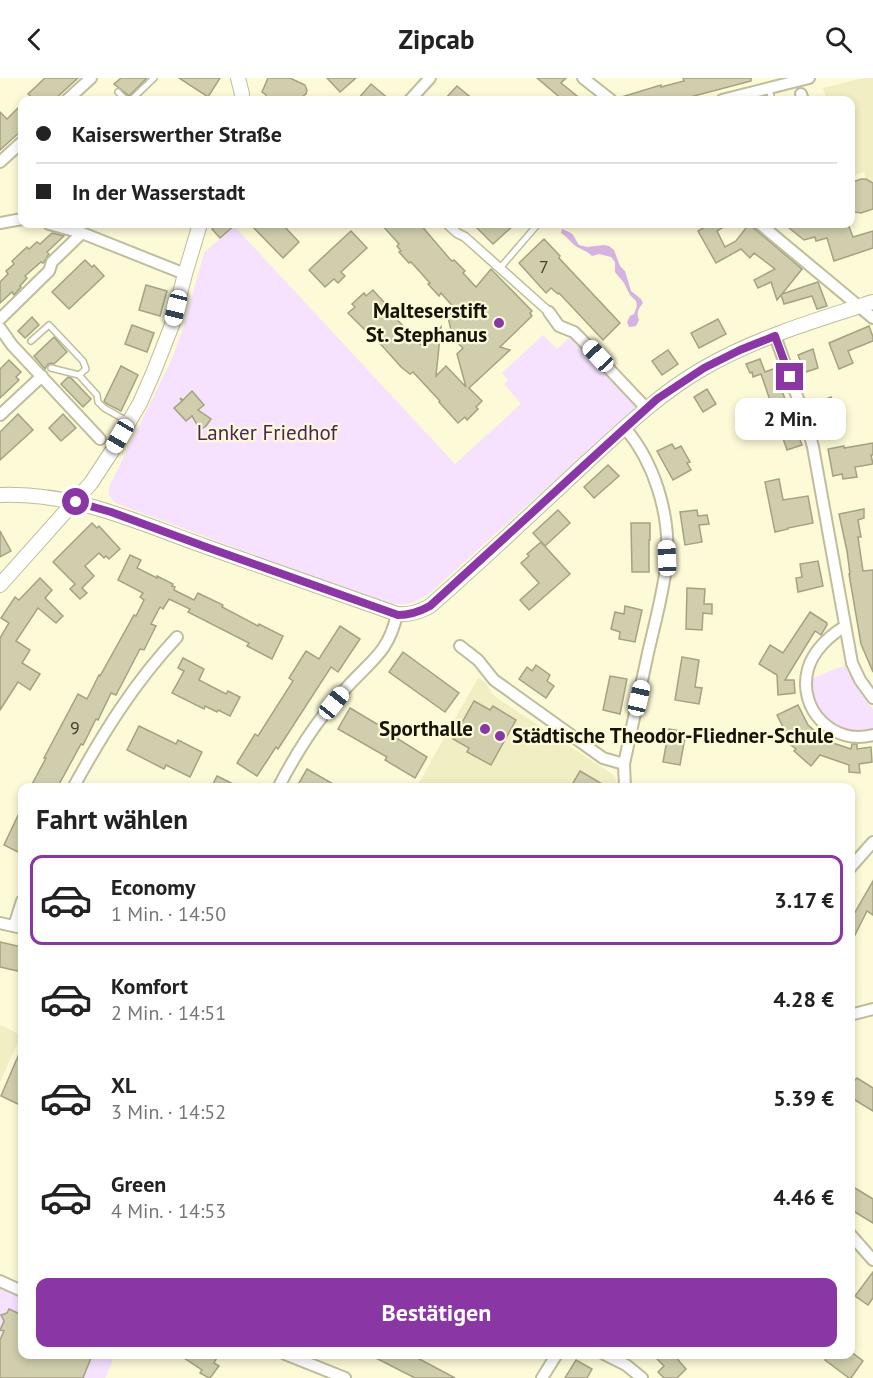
<!DOCTYPE html>
<html lang="de">
<head>
<meta charset="utf-8">
<style>
	:root { --surface:#fff; --page:#f6f6f6; --text:#222; --muted:#767676; --line:#e0e0e0; --accent:#8a36a4 }
	body { margin:0; font-family:"PT Sans",sans-serif; background:var(--page); color:var(--text); height:100vh; display:flex; flex-direction:column; font-size:22px; white-space:nowrap }
	* { box-sizing:border-box; margin:0 }
	p { font-size:20px; color:var(--muted) }
	.icon { flex:none; width:33px; height:33px; fill:none; stroke:currentColor; stroke-width:2; stroke-linecap:round; stroke-linejoin:round }
	.map { position:relative; flex:1; overflow:hidden }
	.sheet { position:absolute; left:18px; top:705px; width:837px; height:576px; display:flex; flex-direction:column; background:var(--surface); border-radius:12px; box-shadow:0 3px 9px #0003 }
	.sheet>* { flex:none }
	.banner { position:absolute; left:18px; top:18px; width:837px; height:132px; border-radius:12px; box-shadow:0 3px 9px #0003; display:grid; align-content:center; height:132px; padding:0 18px; background:var(--surface) }
	.end { position:absolute; width:27px; height:27px; margin:-14px; border:8px solid #8a36a4; background:#fff; box-shadow:0 0 0 3px #fff }
	.from { border-radius:50% }
	.bubble { position:absolute; height:42px; border-radius:12px; background:var(--surface); box-shadow:0 3px 9px #0003; font-size:20px; font-weight:700; line-height:42px; text-align:center }
	.car { position:absolute; width:18px; height:36px; margin:-18px -9px; border-radius:8px; box-shadow:0 0 4px 2px #0007; background:linear-gradient(#fff 24%,#345 0 40%,#fff 0 76%,#345 0 86%,#fff 0) }
	.banner b { display:flex; align-items:center; gap:21px; height:57px; font-size:22px }
	.banner b+b { border-top:2px solid var(--line) }
	.banner i { width:15px; height:15px; background:var(--text) }
	ul { padding:0; list-style:none }
	li { display:flex; align-items:center; gap:18px; height:90px; margin:0 12px 9px; padding:0 6px; border:3px solid transparent; border-radius:12px }
	li div { flex:1 }
	li b { display:block; font-size:22px }
	li em { font-style:normal; font-weight:700 }
	li.on { border-color:var(--accent) }
	li>.icon { width:54px; height:54px; stroke-width:1.5 }
	h2 { padding:0 18px; font-size:27px; line-height:72px }
	.primary-button { display:flex; gap:12px; margin-top:auto; padding:12px 18px }
	.primary-button a { flex:1; height:69px; border-radius:12px; background:var(--accent); color:#fff; font-size:24px; font-weight:700; line-height:69px; text-align:center }
	header { display:flex; justify-content:space-between; align-items:center; height:78px; padding:0 18px; background:var(--surface); font-size:27px; font-weight:700 }
	.map>svg:first-child { display:block }
	.built { fill:#f1eec4 }
	.green { fill:#f6e1fe }
	.water { fill:#d5b2e2 }
	.building { fill:#d0cead; stroke:#a4a282; stroke-width:1.5 }
	.lines { fill:none; stroke-linecap:round; stroke-linejoin:round }
	.service-casing { stroke:#bfbd9c; stroke-width:8 }
	.pedestrian-casing { stroke:#bfbd9c; stroke-width:11 }
	.minor-casing { stroke:#bfbd9c; stroke-width:14 }
	.tertiary-casing { stroke:#bfbd9c; stroke-width:16 }
	.service { stroke:#fff; stroke-width:5 }
	.pedestrian { stroke:#fff; stroke-width:8 }
	.minor { stroke:#fff; stroke-width:10 }
	.tertiary { stroke:#fff; stroke-width:14 }
	.route { stroke:#8a36a4; stroke-width:8 }
	.poi-dot { fill:#8a36a4; stroke:#fcfad7; stroke-width:2 }
	.labels { text-anchor:middle; stroke-width:4.5; stroke-linejoin:round; paint-order:stroke }
	.number-label { font-size:18px; fill:#444231 }
	.poi-label { font-size:21px; font-weight:bold; fill:#161408; stroke:#fcfad7; text-anchor:end }
	.park-label { font-size:21px; fill:#4e225c; stroke:#fcfad7 }
</style>
</head>
<body>
<header><svg class="icon" aria-label="back" viewBox="0 0 24 24"><path d="M15 5l-7 7 7 7"/></svg>Zipcab<svg class="icon" aria-label="search" viewBox="0 0 24 24"><circle cx="10" cy="10" r="6"/><path d="M15 15l6 6"/></svg></header>
<div class="map">
<svg width="873" height="1300" viewBox="0 0 873 1300">
	<rect width="100%" height="100%" fill="#fcfad7"/>
	<g class="built">
		<polygon points="863,0 873,0 873,105 866,101 864,94 851,98 850,22 827,22 823,10"/>
		<polygon points="478,600 484,603 494,618 615,698 618,709 416,710"/>
		<polygon points="0,947 21,957 0,1004"/>
	</g>
	<g class="green">
		<path d="M 234,148 L 455,386 L 521,326 L 504,306 L 508,302 L 502,295 L 543,257 L 557,271 L 572,257 L 637,328 L 431,514 C 408,530 403,528 376,522 L 115,425 L 109,417 L 109,409 L 171,283 L 183,251 L 204,175 Z"/>
		<path d="M 845,587 L 862,618 L 873,631 L 873,652 C 850,659 819,645 813,619 C 812,613 813,606 813,600 Z"/>
		<polygon points="0,1210 22,1220 22,1276 115,1277 105,1300 0,1300"/>
	</g>
	<path class="water" d="M 562,151 C 575,156 572,156 579,167 L 587,169 L 604,167 L 609,168 L 614,172 L 620,188 L 625,193 L 631,213 L 641,221 L 643,225 C 638,231 636,235 639,242 L 636,248 L 629,249 L 627,244 L 630,238 L 634,236 L 637,228 L 636,223 L 630,217 L 624,205 L 615,194 L 615,184 L 611,179 L 599,176 L 592,178 C 586,172 579,171 573,166 C 569,162 566,158 561,155 Z"/>
	<g class="building">
		<polygon points="45,0 78,0 54,22 35,22 28,16"/>
		<polygon points="121,0 147,0 129,18 114,6"/>
		<polygon points="179,0 220,0 208,19"/>
		<polygon points="268,0 290,0 305,7 307,12 306,16 297,22 266,22 266,17 262,14"/>
		<polygon points="327,0 356,0 340,14"/>
		<polygon points="537,0 566,0 561,5 582,22 563,22"/>
		<polygon points="683,0 751,0 751,3 679,22 618,22 618,20 661,7 661,9 684,3"/>
		<polygon points="371,6 390,22 357,22"/>
		<polygon points="457,8 474,22 444,22"/>
		<polygon points="22,26 22,52 0,72 0,34 7,41"/>
		<polygon points="861,101 866,101 873,105 873,131 861,135 855,134 850,130 850,105"/>
		<polygon points="217,146 236,146 220,160 212,151"/>
		<polygon points="250,146 282,146 299,164 283,180"/>
		<polygon points="381,146 420,146 449,180 452,183 454,182 465,193 463,195 476,209 491,191 532,233 530,235 532,238 500,269 510,272 469,310 482,323 476,329 478,331 467,342 465,339 458,345 439,324 440,323 413,294 410,296 401,289 369,253 368,255 348,235 355,229 352,226 364,215 366,218 373,212 391,232 390,234 421,267 426,262 428,263 441,249 436,298 446,288 466,309 457,276 463,270 453,261 448,239 455,231 441,215 439,218 428,206 430,205 411,184 409,185 399,174 401,173 397,168 399,166"/>
		<polygon points="473,146 515,146 493,166"/>
		<polygon points="702,146 728,146 717,153 725,169 736,163 749,146 802,191 782,216 818,204 827,228 817,231 812,218 784,226 781,217 777,222 771,204 758,210 754,202 775,191 754,175 750,180 741,171 716,185 698,153 705,149"/>
		<polygon points="784,146 848,146 853,159 873,153 873,170 834,183 827,160 816,163 815,159 804,162"/>
		<polygon points="351,153 367,170 341,194 345,198 338,205 334,201 325,209 309,192"/>
		<polygon points="52,155 64,158 47,174 49,176 44,184 43,185 41,184 25,198 27,200 20,208 21,209 14,217 12,214 0,225 0,204 8,196 6,193 14,186 12,183 27,169 29,171 37,164 40,166"/>
		<polygon points="544,161 560,178 559,180 620,245 603,262 559,215 558,216 551,210 546,215 519,185"/>
		<polygon points="85,182 92,189 94,187 104,198 69,231 52,214"/>
		<polygon points="146,207 167,213 160,238 139,232"/>
		<polygon points="32,239 39,247 25,260 18,253"/>
		<polygon points="718,241 726,256 699,270 691,255"/>
		<polygon points="132,247 154,255 147,274 125,266"/>
		<polygon points="869,248 873,259 873,263 848,273 853,285 839,291 829,265"/>
		<polygon points="54,259 67,274 54,286 51,285 48,286 45,291 34,278"/>
		<polygon points="813,271 818,290 806,294 804,289 803,290 798,277"/>
		<polygon points="668,272 678,286 662,297 652,283"/>
		<polygon points="760,281 765,294 778,289 785,308 781,310 802,367 787,372 761,296 753,299 752,294 750,295 746,286"/>
		<polygon points="9,282 21,294 16,299 19,302 0,320 0,291"/>
		<polygon points="121,288 138,297 121,333 107,326 104,323"/>
		<polygon points="68,299 71,300 91,321 83,329 61,306"/>
		<polygon points="707,311 716,326 703,334 694,319"/>
		<polygon points="192,313 204,327 198,332 211,341 206,348 200,352 192,338 186,343 174,330 182,323 180,320 183,322"/>
		<polygon points="831,319 839,339 823,345 816,325"/>
		<polygon points="18,336 33,352 0,382 0,354"/>
		<polygon points="63,336 76,350 61,363 49,350"/>
		<polygon points="873,365 873,377 871,377 873,386 855,389 857,399 843,401 842,396 833,398 828,371 844,368 844,370"/>
		<polygon points="672,366 675,371 681,368 690,384 687,385 691,392 673,402 657,373"/>
		<polygon points="608,387 619,398 594,420 584,409"/>
		<polygon points="779,401 783,422 808,418 813,445 788,450 788,451 775,454 765,404"/>
		<polygon points="864,431 864,440 858,442 861,459 858,459 863,493 873,492 873,594 861,566 849,496 850,496 847,473 839,436"/>
		<polygon points="558,432 570,445 545,468 533,455"/>
		<polygon points="697,432 698,438 707,437 709,446 699,447 702,464 685,467 680,434"/>
		<polygon points="92,445 97,450 99,448 120,471 109,481 106,478 104,480 99,475 85,488 94,498 82,510 87,515 80,521 70,511 75,506 53,484"/>
		<polygon points="631,445 650,445 650,462 649,462 649,494 632,494"/>
		<polygon points="0,453 11,473 0,479"/>
		<polygon points="541,464 570,496 529,532 520,522 539,505 521,485 529,478 527,476"/>
		<polygon points="130,477 141,482 137,490 157,500 157,498 173,506 172,508 175,509 174,512 194,522 198,515 223,527 222,529 258,548 259,546 283,558 272,581 247,568 249,565 188,534 190,531 169,521 163,531 160,529 151,546 156,548 144,572 140,571 116,617 111,615 98,642 96,641 83,667 81,666 57,710 30,710 46,680 44,680 78,616 87,621 99,597 100,598 134,537 136,538 144,522 140,519 143,515 118,502"/>
		<polygon points="818,483 823,508 798,514 796,500 802,499 800,486"/>
		<polygon points="40,500 52,512 45,520 63,538 56,545 38,530 16,563 30,572 22,585 40,596 30,612 18,604 0,632 0,560 9,545 1,540 15,519 19,522"/>
		<polygon points="687,510 705,511 704,526 712,526 712,536 703,535 702,552 686,551"/>
		<polygon points="625,528 642,532 635,564 619,561 620,554 611,551 615,534 624,536"/>
		<polygon points="810,534 827,545 827,547 821,557 815,553 785,602 794,602 795,615 778,617 777,597 759,586 770,567 783,575"/>
		<polygon points="340,548 360,561 338,594 331,589 278,671 276,669 257,698 237,685 255,656 258,658 293,603 289,600 306,573 319,581"/>
		<polygon points="403,574 459,615 445,634 389,594"/>
		<polygon points="682,579 699,582 695,609 702,610 699,626 675,622"/>
		<polygon points="183,580 204,591 199,602 226,616 228,613 240,619 230,638 218,632 217,634 205,628 204,631 172,615 184,593 178,590"/>
		<polygon points="536,587 550,597 547,603 554,608 546,620 519,601 527,589 532,593"/>
		<polygon points="610,598 627,601 620,636 603,632"/>
		<polygon points="474,623 490,632 493,628 516,642 491,687 467,674 469,670 453,661"/>
		<polygon points="798,627 808,647 827,663 851,671 852,666 857,666 857,671 871,669 872,684 859,686 860,695 849,694 849,687 820,677 811,688 794,673 796,671 788,665 790,663 777,637"/>
		<polygon points="350,630 399,659 398,661 427,679 415,700 385,682 387,679 338,651"/>
		<polygon points="139,648 176,666 178,662 202,674 190,699 166,687 164,691 127,672"/>
		<polygon points="669,651 686,654 680,687 663,684"/>
		<polygon points="307,691 340,710 296,710"/>
		<polygon points="580,693 609,710 570,710"/>
		<polygon points="217,698 241,710 211,710"/>
		<polygon points="22,729 22,776 4,767"/>
		<polygon points="873,803 873,837 867,833 850,867 850,843"/>
		<polygon points="0,864 22,869 22,894 0,889"/>
		<polygon points="22,969 22,1028 1,1018"/>
		<polygon points="850,999 855,1002 857,1000 873,1010 873,1033 850,1019"/>
		<polygon points="850,1107 873,1121 873,1145 850,1131"/>
		<polygon points="873,1194 873,1220 868,1227 855,1218"/>
		<polygon points="9,1231 22,1237 22,1276 91,1276 90,1280 91,1280 83,1300 0,1300 0,1262 4,1253 0,1252 4,1243 1,1237 7,1235"/>
		<polygon points="178,1276 219,1276 214,1285 219,1288 210,1300 209,1300 200,1295 202,1292"/>
		<polygon points="368,1276 410,1276 455,1300 415,1300"/>
		<polygon points="652,1276 673,1276 686,1291 677,1300 664,1300 658,1294 664,1288"/>
		<polygon points="829,1276 854,1276 863,1283 851,1300 849,1300 825,1282"/>
		<polygon points="576,1282 592,1291 587,1300 565,1300"/>
	</g>
	<g class="lines">
		<g class="service-casing">
			<g id="service">
				<polyline points="769,11 772,22"/>
				<polyline points="118,14 126,22"/>
				<polyline points="131,22 154,0"/>
				<polyline points="500,190 538,146"/>
				<polyline points="31,263 49,247 83,283 86,291 79,297"/>
				<polyline points="51,290 79,297 97,317 98,324 104,330 127,343"/>
			</g>
		</g>
		<g class="pedestrian-casing">
			<polyline id="pedestrian" points="447,146 457,155 465,159 549,234"/>
		</g>
		<g class="minor-casing">
			<g id="minor">
				<polyline points="583,0 611,22"/>
				<polyline points="801,16 803,22"/>
				<polyline points="67,22 91,0"/>
				<polyline points="410,22 430,0"/>
				<polyline points="722,22 809,0"/>
				<polyline points="0,84 22,64"/>
				<polyline points="0,145 22,141"/>
				<polyline points="49,146 82,155 185,196"/>
				<polyline points="760,146 873,240"/>
				<polyline points="549,234 559,248 574,254 581,261 646,330"/>
				<polyline points="0,241 49,193 52,184 82,155"/>
				<polyline points="0,250 12,267 100,361"/>
				<polyline points="775,258 805,340 813,369 852,585 860,602 873,620"/>
				<polyline points="0,337 42,298"/>
				<path d="M 844,549 C 829,558 813,573 808,591 C 797,631 833,668 873,657"/>
				<path d="M 460,568 L 478,582 L 494,602 L 603,680 L 624,686 C 632,649 640,612 648,575 C 655,544 664,513 667,481 C 670,435 654,384 625,350"/>
				<polyline points="624,686 625,710"/>
				<path d="M 73,710 C 103,655 134,605 177,559"/>
				<path d="M 278,710 C 291,685 305,661 322,639 C 331,629 339,617 349,607 C 373,581 389,573 397,536"/>
				<polyline points="850,790 873,764"/>
				<polyline points="0,845 22,850"/>
				<polyline points="14,848 22,823"/>
				<polyline points="850,937 873,931"/>
				<polyline points="850,1156 873,1182"/>
				<polyline points="0,1203 22,1213"/>
				<polyline points="285,1276 345,1300"/>
				<polyline points="604,1276 626,1287 642,1300"/>
				<polyline points="542,1300 557,1276"/>
			</g>
		</g>
		<g class="tertiary-casing">
			<g id="tertiary">
				<polyline points="238,0 242,16 241,22"/>
				<path d="M 0,417 C 75,414 139,445 207,469 C 271,492 334,514 397,536 C 410,537 419,534 430,528 C 483,482 535,432 587,384 C 624,350 660,315 704,290 C 756,260 816,242 873,224"/>
				<polyline points="0,507 91,405 112,373 140,325 154,293 172,247 185,196 200,146"/>
			</g>
		</g>
		<use href="#service" class="service"/>
		<use href="#pedestrian" class="pedestrian"/>
		<use href="#minor" class="minor"/>
		<use href="#tertiary" class="tertiary"/>
	</g>
	<g class="lines">
		<path class="route" d="M 76,424 L 111,434 L 206,469 L 398,537 C 410,537 419,534 430,528 L 625,350 L 657,321 L 704,290 L 740,272 L 775,258 L 790,299"/>
	</g>
	<g class="poi-dot">
		<circle cx="499" cy="245" r="6"/>
		<circle cx="485" cy="651" r="6"/>
		<circle cx="500" cy="658" r="6"/>
	</g>
	<g class="labels">
		<g class="number-label">
			<text x="544" y="195">7</text>
			<text x="75" y="656">9</text>
		</g>
		<g class="poi-label">
			<text x="487" y="240">Malteserstift<tspan x="487" dy="24">St. Stephanus</tspan></text>
			<text x="473" y="658">Sporthalle</text>
			<text x="512" y="665" text-anchor="start">Städtische Theodor-Fliedner-Schule</text>
		</g>
		<g class="park-label">
			<text x="267" y="362">Lanker Friedhof</text>
		</g>
	</g>
</svg>
<i class="end from" style="left:76px;top:424px"></i>
<i class="end" style="left:790px;top:299px"></i>
<div class="bubble" style="left:735px;top:320px;width:111px">2 Min.</div>
<i class="car" style="left:176px;top:230px;rotate:194deg"></i>
<i class="car" style="left:598px;top:278px;rotate:317deg"></i>
<i class="car" style="left:120px;top:358px;rotate:210deg"></i>
<i class="car" style="left:667px;top:480px;rotate:358deg"></i>
<i class="car" style="left:639px;top:620px;rotate:13deg"></i>
<i class="car" style="left:334px;top:625px;rotate:39deg"></i>
<div class="banner">
<b><i class="from"></i>Kaiserswerther Straße</b>
<b><i></i>In der Wasserstadt</b>
</div>
<section class="sheet">
<h2>Fahrt wählen</h2>
<ul>
<li class="on"><svg class="icon" aria-label="car" viewBox="0 0 24 24"><path d="M5 17H2v-5l4-1 3-4h7l3 4 3 1v5h-3M9 17h6M6 11h13"/><circle cx="7" cy="17" r="2"/><circle cx="17" cy="17" r="2"/></svg><div><b>Economy</b><p>1 Min. · 14:50</p></div><em>3.17 €</em></li>
<li><svg class="icon" aria-label="car" viewBox="0 0 24 24"><path d="M5 17H2v-5l4-1 3-4h7l3 4 3 1v5h-3M9 17h6M6 11h13"/><circle cx="7" cy="17" r="2"/><circle cx="17" cy="17" r="2"/></svg><div><b>Komfort</b><p>2 Min. · 14:51</p></div><em>4.28 €</em></li>
<li><svg class="icon" aria-label="car" viewBox="0 0 24 24"><path d="M5 17H2v-5l4-1 3-4h7l3 4 3 1v5h-3M9 17h6M6 11h13"/><circle cx="7" cy="17" r="2"/><circle cx="17" cy="17" r="2"/></svg><div><b>XL</b><p>3 Min. · 14:52</p></div><em>5.39 €</em></li>
<li><svg class="icon" aria-label="car" viewBox="0 0 24 24"><path d="M5 17H2v-5l4-1 3-4h7l3 4 3 1v5h-3M9 17h6M6 11h13"/><circle cx="7" cy="17" r="2"/><circle cx="17" cy="17" r="2"/></svg><div><b>Green</b><p>4 Min. · 14:53</p></div><em>4.46 €</em></li>
</ul>
<div class="primary-button"><a>Bestätigen</a></div>
</section>
</div>
</body>
</html>
